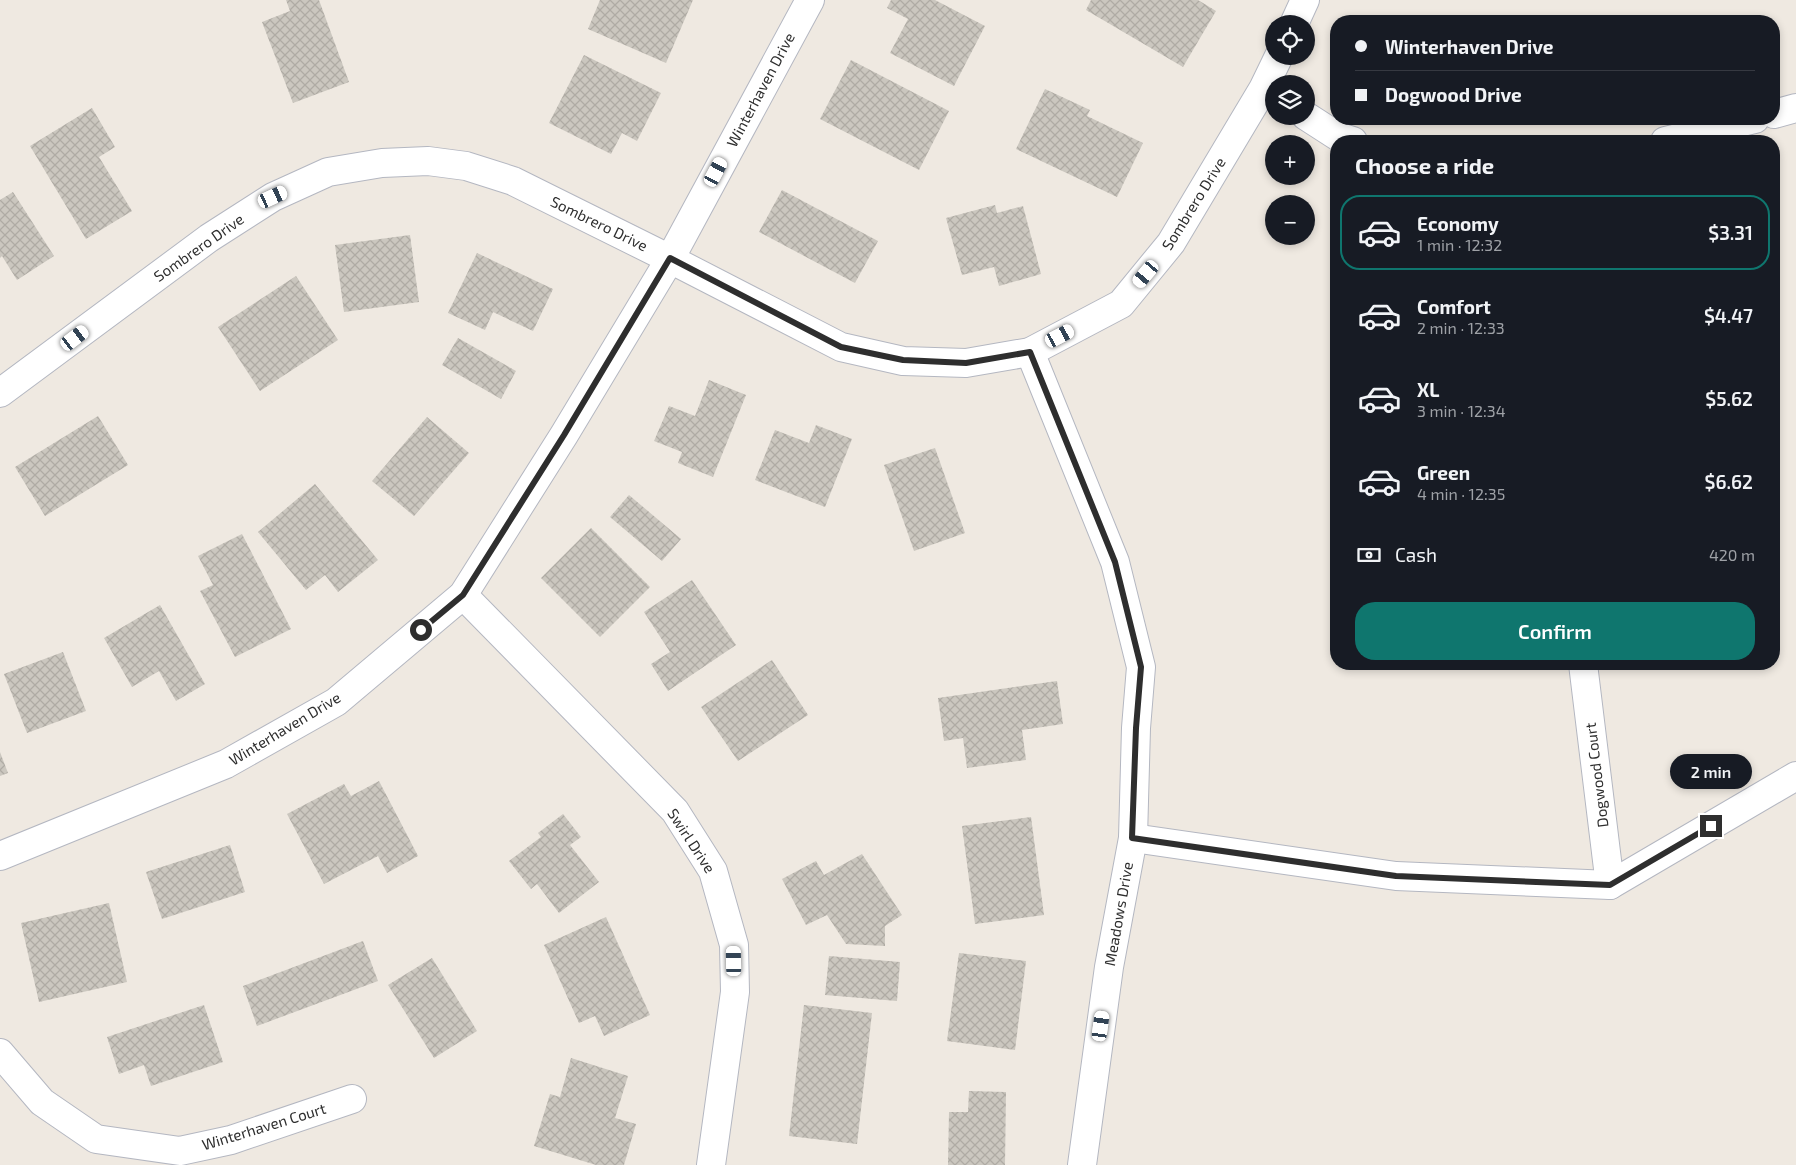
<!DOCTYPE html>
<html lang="en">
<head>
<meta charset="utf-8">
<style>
	:root { --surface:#171b24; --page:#242831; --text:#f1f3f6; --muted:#9ea1a6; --line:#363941; --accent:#0f766e }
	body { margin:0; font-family:"Exo 2",sans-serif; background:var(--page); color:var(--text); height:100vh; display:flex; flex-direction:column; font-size:19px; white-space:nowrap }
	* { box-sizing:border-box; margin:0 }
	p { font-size:16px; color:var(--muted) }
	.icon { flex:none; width:28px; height:28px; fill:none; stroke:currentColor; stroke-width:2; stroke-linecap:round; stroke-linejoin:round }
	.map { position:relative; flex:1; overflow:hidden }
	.drawer { position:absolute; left:1330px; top:135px; width:450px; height:535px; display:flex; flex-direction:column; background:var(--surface); border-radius:20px; box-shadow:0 2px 8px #0003 }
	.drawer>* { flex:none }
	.top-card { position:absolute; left:1330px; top:15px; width:450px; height:110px; border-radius:20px; box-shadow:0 2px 8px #0003; display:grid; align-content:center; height:110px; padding:0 25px; background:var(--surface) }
	.controls { position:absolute; left:1265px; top:15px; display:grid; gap:10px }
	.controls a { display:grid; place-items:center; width:50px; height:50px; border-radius:50%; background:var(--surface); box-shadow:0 2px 8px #0003; font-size:25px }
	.end { position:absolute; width:22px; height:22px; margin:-11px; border:6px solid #2e2e2e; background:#fff; box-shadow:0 0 0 2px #fff }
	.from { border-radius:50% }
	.bubble { position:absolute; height:35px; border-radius:18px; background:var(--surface); box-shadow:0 2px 8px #0003; font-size:16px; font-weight:600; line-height:35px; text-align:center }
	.car { position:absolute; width:15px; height:30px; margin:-15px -8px; border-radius:6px; box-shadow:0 0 4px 1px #0007; background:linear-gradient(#fff 24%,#345 0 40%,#fff 0 76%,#345 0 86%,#fff 0) }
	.top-card b { display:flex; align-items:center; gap:18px; height:48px; font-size:19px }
	.top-card b+b { border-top:1px solid var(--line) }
	.top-card i { width:12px; height:12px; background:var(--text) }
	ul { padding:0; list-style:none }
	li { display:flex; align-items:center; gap:15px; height:75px; margin:0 10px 8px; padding:0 15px; border:2px solid transparent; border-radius:20px }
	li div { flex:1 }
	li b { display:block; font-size:19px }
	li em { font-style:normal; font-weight:600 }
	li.active { border-color:var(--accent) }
	li>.icon { width:45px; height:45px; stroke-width:1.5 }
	h2 { padding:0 25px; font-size:22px; line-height:60px }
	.pay { display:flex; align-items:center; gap:12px; height:55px; padding:0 25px; font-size:19px }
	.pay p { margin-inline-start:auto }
	.cta { display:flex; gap:10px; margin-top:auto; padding:10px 25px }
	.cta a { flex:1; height:58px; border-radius:20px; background:var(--accent); color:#fff; font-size:20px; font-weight:600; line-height:58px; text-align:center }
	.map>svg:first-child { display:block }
	.building { fill:url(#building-cross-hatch) }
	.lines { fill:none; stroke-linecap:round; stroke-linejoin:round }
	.minor-casing { stroke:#b4b7c1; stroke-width:30 }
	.minor { stroke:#fff; stroke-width:28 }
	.route { stroke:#2e2e2e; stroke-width:6 }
	.labels { text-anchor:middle; stroke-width:5; stroke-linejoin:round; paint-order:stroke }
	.street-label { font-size:15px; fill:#2e2e2e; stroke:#fff }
</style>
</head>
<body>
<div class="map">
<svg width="1796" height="1165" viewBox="0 0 1796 1165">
	<defs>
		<pattern id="building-cross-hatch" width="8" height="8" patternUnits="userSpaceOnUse" patternTransform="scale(1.25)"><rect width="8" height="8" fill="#cbc7bf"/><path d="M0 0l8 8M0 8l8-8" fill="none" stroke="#afaba4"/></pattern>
	</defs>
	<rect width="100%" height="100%" fill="#efe9e1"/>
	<g class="building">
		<polygon points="286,0 319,0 349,82 293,103 262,22 290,11"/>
		<polygon points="600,0 693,0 666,63 588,29"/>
		<polygon points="891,0 935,0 985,26 954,86 890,53 908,19 887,8"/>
		<polygon points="1091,0 1198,0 1216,11 1183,67 1086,10"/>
		<polygon points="584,55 661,93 637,141 622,133 611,154 549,123"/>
		<polygon points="851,60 949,111 919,170 820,119"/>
		<polygon points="1045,89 1090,110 1087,116 1143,143 1117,197 1016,149"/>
		<polygon points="92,108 115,147 99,157 132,211 86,239 30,146"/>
		<polygon points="782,190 878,241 855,283 759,232"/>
		<polygon points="13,192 54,256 17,280 2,256 0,258 0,200"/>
		<polygon points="995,205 997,213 1023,206 1041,274 999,286 994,267 962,275 946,218"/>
		<polygon points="410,235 419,302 344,312 335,245"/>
		<polygon points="477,253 553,289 533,331 493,312 485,330 448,313"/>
		<polygon points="296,276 338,340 260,391 218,327"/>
		<polygon points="458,338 516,371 501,399 442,365"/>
		<polygon points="709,380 746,395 713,477 678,463 682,452 654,441 669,406 695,416"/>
		<polygon points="98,416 128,465 45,516 15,467"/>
		<polygon points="427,417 469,453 414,516 372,481"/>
		<polygon points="816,425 852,439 825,507 755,480 775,430 809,443"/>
		<polygon points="935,448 965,533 914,551 884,465"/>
		<polygon points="315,484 378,560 338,592 325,575 306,590 258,532"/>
		<polygon points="629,495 681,539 662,561 610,517"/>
		<polygon points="591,528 650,587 600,637 541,578"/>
		<polygon points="242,534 291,629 235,657 200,591 213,585 198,556"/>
		<polygon points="692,580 736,645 668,691 651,664 670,652 644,612"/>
		<polygon points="160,605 205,684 176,701 159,671 132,687 104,638"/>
		<polygon points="63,652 86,711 27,733 4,674"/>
		<polygon points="772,660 808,715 738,761 701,707"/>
		<polygon points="1057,681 1063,724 1022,730 1026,760 967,768 963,738 944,741 938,698"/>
		<polygon points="0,752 8,773 0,776"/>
		<polygon points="379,781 418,856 387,873 378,856 324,884 287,814 344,784 351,796"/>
		<polygon points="563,814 581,837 570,845 599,882 559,913 537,884 531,889 509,861 541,837 538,833"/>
		<polygon points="1031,817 1044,915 975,924 962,826"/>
		<polygon points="230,845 245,892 162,919 146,872"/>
		<polygon points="862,854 902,915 885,926 885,946 846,944 827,915 806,925 782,879 816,861 824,875"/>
		<polygon points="109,903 127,982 39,1002 21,923"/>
		<polygon points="606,917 650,1015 604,1036 595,1016 579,1023 544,945"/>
		<polygon points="363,941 378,981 257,1026 243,986"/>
		<polygon points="959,953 1026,961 1015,1050 947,1041"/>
		<polygon points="829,956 900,962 897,1001 825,995"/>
		<polygon points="432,958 477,1031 434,1058 388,985"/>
		<polygon points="204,1005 223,1062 151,1086 144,1065 119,1074 107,1037"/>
		<polygon points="804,1005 872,1013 857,1144 789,1136"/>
		<polygon points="571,1058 628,1076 615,1118 636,1124 624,1165 596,1165 534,1146 550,1094 560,1097"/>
		<polygon points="969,1091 1006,1092 1005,1165 948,1165 949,1112 968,1112"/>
	</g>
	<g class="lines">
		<g class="minor-casing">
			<g id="minor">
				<polyline points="1294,24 1305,0"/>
				<polyline points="1774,114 1796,108"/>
				<polyline points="1306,116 1337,136 1353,141"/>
				<polyline points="1665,141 1755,119"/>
				<polyline points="1030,352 1115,562 1141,667 1136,728 1133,838 1109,967 1082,1165"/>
				<polyline points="0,393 209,238 273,197 328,172 382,163 428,161 466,166 513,181 670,259 841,347 903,361 966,363 1030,352 1121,304 1171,243 1263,89 1279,56"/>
				<polyline points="463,595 675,811 713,871 734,945 735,992 711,1165"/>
				<polyline points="1583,664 1610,885"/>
				<polyline points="1133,838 1396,876 1610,885 1796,776"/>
				<polyline points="0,856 226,764 336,702 463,595 564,435 670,259 810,0"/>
				<polyline points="0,1053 42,1102 96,1139 180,1151 231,1140 352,1099"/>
			</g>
		</g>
		<use href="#minor" class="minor"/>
	</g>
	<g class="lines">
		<polyline class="route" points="421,630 463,595 564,435 670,258 841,347 903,360 966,363 1030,352 1115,562 1141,667 1136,728 1132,838 1396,876 1610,885 1711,826"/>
	</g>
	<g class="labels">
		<g class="street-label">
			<text transform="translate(761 90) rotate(-62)" y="5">Winterhaven Drive</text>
			<text transform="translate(1194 204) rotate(-58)" y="5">Sombrero Drive</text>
			<text transform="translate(599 224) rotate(26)" y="5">Sombrero Drive</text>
			<text transform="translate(199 248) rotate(-35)" y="5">Sombrero Drive</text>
			<text transform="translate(285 729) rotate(-31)" y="5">Winterhaven Drive</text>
			<text transform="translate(1597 775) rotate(-97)" y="5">Dogwood Court</text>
			<text transform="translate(691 841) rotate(57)" y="5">Swirl Drive</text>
			<text transform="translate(1119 914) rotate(-80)" y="5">Meadows Drive</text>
			<text transform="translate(264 1127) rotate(-17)" y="5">Winterhaven Court</text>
		</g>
	</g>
</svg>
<div class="controls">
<a><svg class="icon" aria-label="locate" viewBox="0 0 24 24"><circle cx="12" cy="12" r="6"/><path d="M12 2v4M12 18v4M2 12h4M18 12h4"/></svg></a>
<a><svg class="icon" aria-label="layers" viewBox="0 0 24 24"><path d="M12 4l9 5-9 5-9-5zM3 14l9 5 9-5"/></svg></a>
<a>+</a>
<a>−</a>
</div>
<i class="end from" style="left:421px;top:630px"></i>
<i class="end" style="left:1711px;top:826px"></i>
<div class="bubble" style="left:1670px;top:754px;width:82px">2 min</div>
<i class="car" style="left:716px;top:172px;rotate:28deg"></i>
<i class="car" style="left:273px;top:197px;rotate:65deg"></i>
<i class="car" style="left:1146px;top:274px;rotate:220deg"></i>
<i class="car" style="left:1060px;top:336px;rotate:62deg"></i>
<i class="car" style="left:75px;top:338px;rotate:53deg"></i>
<i class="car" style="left:734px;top:961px;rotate:359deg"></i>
<i class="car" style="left:1101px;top:1026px;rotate:8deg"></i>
<div class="top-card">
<b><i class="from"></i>Winterhaven Drive</b>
<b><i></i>Dogwood Drive</b>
</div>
<section class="drawer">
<h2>Choose a ride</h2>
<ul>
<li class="active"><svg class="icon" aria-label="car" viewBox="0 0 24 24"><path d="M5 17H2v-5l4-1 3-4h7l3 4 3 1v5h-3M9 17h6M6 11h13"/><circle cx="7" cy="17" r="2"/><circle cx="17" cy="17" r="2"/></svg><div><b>Economy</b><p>1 min · 12:32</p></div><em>$3.31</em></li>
<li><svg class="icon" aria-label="car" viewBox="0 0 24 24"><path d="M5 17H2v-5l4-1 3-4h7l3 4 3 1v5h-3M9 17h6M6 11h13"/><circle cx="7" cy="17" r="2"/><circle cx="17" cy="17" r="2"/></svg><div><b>Comfort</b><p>2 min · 12:33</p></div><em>$4.47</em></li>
<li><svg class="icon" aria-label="car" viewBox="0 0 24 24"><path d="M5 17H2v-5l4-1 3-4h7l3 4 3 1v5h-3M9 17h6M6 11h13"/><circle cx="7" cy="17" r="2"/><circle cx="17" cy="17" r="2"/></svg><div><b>XL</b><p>3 min · 12:34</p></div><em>$5.62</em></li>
<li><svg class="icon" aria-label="car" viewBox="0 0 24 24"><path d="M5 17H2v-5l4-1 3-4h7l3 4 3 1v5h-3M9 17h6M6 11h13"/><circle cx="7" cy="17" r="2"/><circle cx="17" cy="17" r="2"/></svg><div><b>Green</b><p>4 min · 12:35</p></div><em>$6.62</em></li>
</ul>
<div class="pay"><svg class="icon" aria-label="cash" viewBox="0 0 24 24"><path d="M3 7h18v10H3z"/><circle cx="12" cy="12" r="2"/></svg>Cash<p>420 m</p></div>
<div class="cta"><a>Confirm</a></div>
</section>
</div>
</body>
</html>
